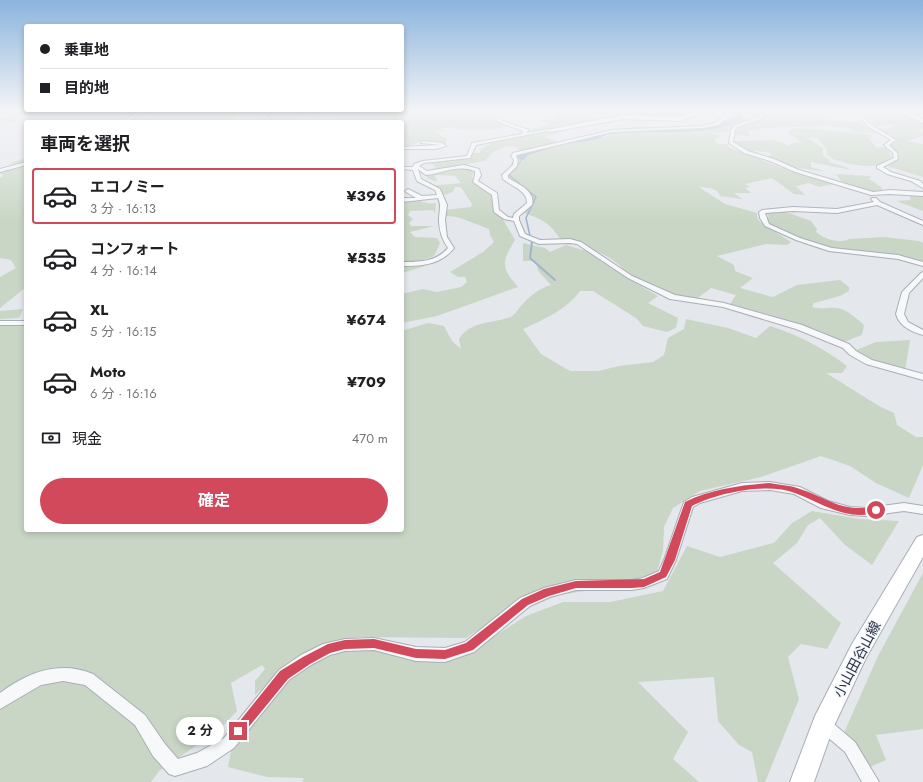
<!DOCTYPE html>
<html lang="ja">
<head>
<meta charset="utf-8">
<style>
	:root { --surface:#fff; --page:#f6f6f6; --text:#202124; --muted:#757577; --line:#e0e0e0; --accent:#d1495b }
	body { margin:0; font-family:Jost,"Noto Sans JP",sans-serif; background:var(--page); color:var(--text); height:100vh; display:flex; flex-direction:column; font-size:15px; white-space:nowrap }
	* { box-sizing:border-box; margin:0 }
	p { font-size:13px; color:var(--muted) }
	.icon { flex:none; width:22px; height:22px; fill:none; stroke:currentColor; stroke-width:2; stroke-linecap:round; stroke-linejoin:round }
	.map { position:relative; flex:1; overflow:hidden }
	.sheet { position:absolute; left:24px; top:120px; width:380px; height:412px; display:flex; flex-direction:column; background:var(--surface); border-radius:4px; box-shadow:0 2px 6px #0003 }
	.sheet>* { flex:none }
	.guide { position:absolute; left:24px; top:24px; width:380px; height:88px; border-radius:4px; box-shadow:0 2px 6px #0003; display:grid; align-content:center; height:88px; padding:0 16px; background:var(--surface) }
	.end { position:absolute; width:18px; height:18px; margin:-9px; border:5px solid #d1495b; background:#fff; box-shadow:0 0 0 2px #fff }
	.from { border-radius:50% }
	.bubble { position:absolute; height:28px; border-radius:14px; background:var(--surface); box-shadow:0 2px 6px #0003; font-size:13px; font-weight:700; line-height:28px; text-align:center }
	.guide b { display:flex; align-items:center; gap:14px; height:38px; font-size:15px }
	.guide b+b { border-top:1px solid var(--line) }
	.guide i { width:10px; height:10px; background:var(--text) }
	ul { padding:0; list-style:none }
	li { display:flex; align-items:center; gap:12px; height:56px; margin:0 8px 6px; padding:0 8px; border:2px solid transparent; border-radius:4px }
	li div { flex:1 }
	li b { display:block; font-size:15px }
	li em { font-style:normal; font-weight:700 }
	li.selected { border-color:var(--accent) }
	li>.icon { width:36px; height:36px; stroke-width:1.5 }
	h2 { padding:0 16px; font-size:18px; line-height:48px }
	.pay { display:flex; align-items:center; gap:10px; height:44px; padding:0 16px; font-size:15px }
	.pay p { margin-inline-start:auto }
	.action { display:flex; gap:8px; margin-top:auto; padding:8px 16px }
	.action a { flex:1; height:46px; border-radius:24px; background:var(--accent); color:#fff; font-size:16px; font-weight:700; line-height:46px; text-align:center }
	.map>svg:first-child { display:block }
	.green { fill:#c9d6c5 }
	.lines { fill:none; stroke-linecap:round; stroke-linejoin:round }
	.stream-far2 { stroke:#9fb4cc; stroke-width:1 }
	.stream-far1 { stroke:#9fb4cc; stroke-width:1.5 }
	.stream { stroke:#9fb4cc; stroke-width:2 }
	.river { fill:#9fb4cc; fill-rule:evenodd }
	.street-casing { stroke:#a9aeb7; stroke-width:2 }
	.secondary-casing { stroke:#a9aeb7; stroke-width:2 }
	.street { fill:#f7f8fa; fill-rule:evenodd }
	.secondary { fill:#fff; fill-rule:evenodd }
	.route { fill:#d1495b }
	.labels { text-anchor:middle; stroke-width:3; stroke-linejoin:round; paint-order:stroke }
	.near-street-label { font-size:14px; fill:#2b3445; stroke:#f4f6f9 }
</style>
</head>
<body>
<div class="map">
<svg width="923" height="782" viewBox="0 0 923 782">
	<rect width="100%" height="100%" fill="#e4e7ec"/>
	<g class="green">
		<path d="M 0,111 L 247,111 L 237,115 L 233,122 L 33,122 L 34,119 C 23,119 8,126 0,119 L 12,115 L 0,113 Z"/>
		<polygon points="270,111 328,111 326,114 315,114 316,112 311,112 294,122 250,122 259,114"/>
		<path d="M 565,111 L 693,111 L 692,114 L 680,117 C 671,108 654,113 644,116 C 640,118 633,116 628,116 L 629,113 L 607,112 L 609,115 L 599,120 L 556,126 L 544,131 L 525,133 L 532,131 L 532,129 L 550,124 L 540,120 L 556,119 L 556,114 Z"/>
		<path d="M 743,111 L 814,111 L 819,114 L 820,117 L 833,121 L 857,122 L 878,133 L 856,132 L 849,128 L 834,127 L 823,123 L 826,126 L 761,128 L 761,130 L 747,131 L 751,136 L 735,135 C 736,124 748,122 758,119 Z"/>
		<polygon points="857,111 897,111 923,124 923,130 919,131 923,132 923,136 907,141 923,144 923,177 887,166 899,156 890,145 897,140 880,130 895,127 892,124 877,126"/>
		<path d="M 330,112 L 479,112 L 493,115 L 507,126 C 498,131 470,131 459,129 C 452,128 448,125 441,129 L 446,131 L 437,131 L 442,137 L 447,138 L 446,144 L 419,142 L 409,147 L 402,147 L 402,122 L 340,122 L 330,114 Z"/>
		<path d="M 742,116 L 754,119 L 733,126 L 729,132 L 710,133 L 717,134 L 720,137 L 714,139 L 718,144 L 727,144 L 728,147 L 792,172 L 833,184 L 819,187 L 809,183 L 796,186 L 805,195 L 794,194 L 772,178 L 745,184 L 750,187 L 745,188 L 751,193 L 734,193 L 742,199 L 720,196 C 717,187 708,188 699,187 L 725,204 L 757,213 L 757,218 L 760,222 L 791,242 L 787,245 L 766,244 L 717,256 L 734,265 L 735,271 L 753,278 L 740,288 L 773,297 L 797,285 L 840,280 L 849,287 L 849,291 L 840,296 L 814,303 L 812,307 C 823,310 828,307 837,308 C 847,309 857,319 864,325 L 862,335 L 844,342 L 780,318 L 730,304 L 736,295 L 711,288 L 695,300 C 678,296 657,293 642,284 C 633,279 626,271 618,264 C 602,251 582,245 562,242 C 550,222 542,219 521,212 L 529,203 L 528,198 L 507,182 L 504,178 L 516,154 L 530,149 L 557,143 L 607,136 L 612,133 L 624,131 L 670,131 L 711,127 L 742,118 Z"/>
		<path d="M 625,117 L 644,118 L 622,119 L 613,123 L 575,128 L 545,137 L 558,142 L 519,151 L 517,147 L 507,146 L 493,152 L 485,161 L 467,164 L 466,166 L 476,171 L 472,176 L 473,179 C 495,186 491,196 499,212 C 504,222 510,231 515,240 C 501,263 501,267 518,287 L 437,316 L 402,323 L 402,294 L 423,289 L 437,292 L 461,287 L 467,282 L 465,277 L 458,277 L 450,272 L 483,252 L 494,242 L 490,235 L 489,229 C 474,224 462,216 445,216 L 445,210 L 471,207 L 472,204 L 461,187 L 455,187 L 453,192 L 442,196 L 430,186 L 461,183 L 455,176 L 436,175 L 435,178 L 437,179 L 436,182 L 427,178 L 426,176 L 418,172 L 437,168 L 429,162 L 464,159 L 474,153 L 480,153 L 481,149 L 490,144 L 489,143 L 567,126 Z"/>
		<path d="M 796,128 L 869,134 L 873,136 L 869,138 L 876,147 L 886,148 L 892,157 C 886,161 880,165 872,166 C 863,167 833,162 827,155 L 827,150 L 818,138 L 806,137 L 823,148 L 823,156 L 830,160 L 828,162 L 846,167 L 851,170 L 811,162 L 811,167 L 824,171 L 820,171 L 784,166 L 764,158 L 772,155 L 768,152 L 754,151 L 756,155 L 732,144 L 734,141 L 775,140 L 790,146 L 792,143 L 802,142 L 789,134 L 789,130 L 802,135 L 791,130 Z"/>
		<polygon points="26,158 26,287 0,308 0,277 16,268 11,260 0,258 0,178 4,176 0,173 0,169 16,164 10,163"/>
		<polygon points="836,174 869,176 872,178 868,178 882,188 882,191 868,192 845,186"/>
		<polygon points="923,194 923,211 896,201 911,200 909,195"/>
		<path d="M 402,198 C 415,197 424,205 436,203 L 435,213 L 433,210 L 410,211 L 408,215 L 413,219 L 409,223 L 411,226 L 434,226 L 410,232 L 415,237 L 437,238 L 440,243 L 434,256 L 419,261 L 425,266 L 402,273 Z"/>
		<path d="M 775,208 L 811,221 L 817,229 L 816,232 C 824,239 839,244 849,239 L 884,237 L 919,241 L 923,243 L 923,262 C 910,261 899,255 887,254 C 868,252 849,255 831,252 C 806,247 785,234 764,221 L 769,216 L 765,212 L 766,209 Z"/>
		<path d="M 523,243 L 545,248 L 550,252 L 566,245 L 586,251 L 632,281 L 658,296 L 648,303 L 678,318 L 676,328 L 667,332 L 643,326 L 636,318 L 593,291 L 580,291 C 566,310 545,319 523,329 L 541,354 L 570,371 L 598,371 L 619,366 L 653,362 L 664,355 L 668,338 L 684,329 L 686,319 L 728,328 L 756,338 L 770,326 C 800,336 822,347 847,366 L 842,373 L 826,373 L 879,406 L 894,413 L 897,425 L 916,437 L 923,437 L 923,465 L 909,498 L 876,483 L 850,466 L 821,456 L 761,477 L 700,491 L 673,508 L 664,527 L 663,551 L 653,585 L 629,590 L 598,589 L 559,595 L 487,624 L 466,638 L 358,637 L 317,647 L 288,666 L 255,695 L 255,681 L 265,669 L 262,665 L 231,683 L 237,711 L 219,730 L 159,771 L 151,782 L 0,782 L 0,325 L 26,323 L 26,530 L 402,530 L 402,331 L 428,323 L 444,326 L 452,341 L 461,349 L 459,339 C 472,320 492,324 511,317 C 515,315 518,309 521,306 C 529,296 540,288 551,285 L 539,272 L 535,261 L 523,261 Z"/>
		<polygon points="23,309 19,318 0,319 0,311"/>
		<polygon points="910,340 905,371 880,365 854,351 876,342"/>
		<polygon points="812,511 859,519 899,521 872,565 845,545 820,518 808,525 797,543 773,563 841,623 827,649 801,644 788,657 799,699 765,782 758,782 752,752 739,745 718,721 714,677 638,682 688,732 673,759 699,782 302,782 304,778 267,777 228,767 233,741 290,677 313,663 343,651 397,642 425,648 479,646 526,616 563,602 610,602 663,591 687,546 720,557 774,543 792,523"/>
		<polygon points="923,573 923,729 876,735 886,760 870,767 843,735 878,656"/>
	</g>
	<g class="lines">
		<polyline class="stream-far2" points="514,169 520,163 521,158"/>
		<polyline class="stream-far1" points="515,168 510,173 510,176 536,197 526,218 530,236"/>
		<polyline class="stream" points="532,242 530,258 555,280"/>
		<g class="river">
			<path d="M 728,111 L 737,111 L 742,114 L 743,117 C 719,139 645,129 612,134 C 606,134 602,137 597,139 C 587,142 577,142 567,144 L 563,142 L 608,130 L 638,127 L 676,128 L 709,125 L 723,122 L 737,116 Z"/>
			<polygon points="544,145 548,147 547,149 528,155 524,160 517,158 522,151"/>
		</g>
		<g class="street-casing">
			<g id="street">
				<polygon points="141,111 146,111 126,122 121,122"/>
				<polygon points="268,111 272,111 266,116 273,122 269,122 262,116"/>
				<path d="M 481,111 L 486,111 L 503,121 L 529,130 L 526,133 L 550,129 L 552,130 L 476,145 L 470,158 L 424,163 L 419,166 L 427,171 L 464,165 L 479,169 L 481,175 L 478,181 L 497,193 L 499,210 L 508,217 L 513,218 L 514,214 L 527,203 C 527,190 512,187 503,179 L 502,175 L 513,165 L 514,160 L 511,156 L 513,153 L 612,130 L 703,126 L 715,123 L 722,118 L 712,111 L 717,111 L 726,117 L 726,119 L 718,125 L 703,128 L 612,132 L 517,155 L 516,156 L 518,160 L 517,166 L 508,175 L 508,178 C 518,184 536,191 532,205 L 519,216 L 519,220 L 525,234 L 540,240 L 570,239 L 581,242 L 632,276 L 675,295 L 724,303 L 802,325 L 849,344 L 856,351 L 872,360 L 923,374 L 923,380 L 866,364 L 850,355 L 843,348 L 796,329 L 723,307 L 670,299 L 628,278 L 577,244 L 570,243 L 539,244 L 520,236 L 514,221 L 504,219 L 494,212 L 492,195 L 473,182 L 475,175 L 475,171 C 459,164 442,173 426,175 L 418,169 L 421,179 L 440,189 L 447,205 L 445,220 L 447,237 L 454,248 C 441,265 422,266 402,266 L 402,262 C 419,262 436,262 448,248 C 442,239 439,231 439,220 C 439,211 442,206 438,198 L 402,202 L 402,198 L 416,198 L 406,192 L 405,191 L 408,189 L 422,196 L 437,195 L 435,190 L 417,181 L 413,170 L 402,169 L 402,167 L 413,167 L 414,164 L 423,161 L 467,156 L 472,143 L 522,134 L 523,131 L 501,123 Z"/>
				<polygon points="754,111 758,111 764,116 761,119 737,127 735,130 733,142 748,151 774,159 799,170 873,192 890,190 923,192 923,196 890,194 871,195 795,172 770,161 744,153 729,143 731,130 735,125 759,117 760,116"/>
				<polygon points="857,111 861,111 870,124 896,140 889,145 897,153 898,159 883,167 891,172 920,181 923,184 923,188 911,181 887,174 877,168 877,166 894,158 893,153 884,145 891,140 867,126"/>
				<polygon points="423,141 442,143 446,146 436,149 402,149 402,147 441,145 421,143"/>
				<polygon points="26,162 26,165 0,172 0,169"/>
				<polygon points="872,198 876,198 880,202 923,221 923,225 877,205 837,213 793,211 765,213 769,224 800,238 832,248 898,255 923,262 923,266 898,259 829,251 796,240 765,226 760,218 759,212 762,210 793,207 837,209 874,202 871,199"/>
				<path d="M 923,272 L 923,278 L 909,293 L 904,314 L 908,322 L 923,330 L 923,335 C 912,332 899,326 896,314 L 902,292 L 921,273 Z"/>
				<rect x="0" y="321" width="26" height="4"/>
				<path d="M 770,482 L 800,487 L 828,501 L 850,507 L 867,508 L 904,503 L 923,506 L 923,514 L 904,511 L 867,516 L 850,515 L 821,508 L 794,494 L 770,490 L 742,491 L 700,503 L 693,507 L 676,560 L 667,579 L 644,588 L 632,590 L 576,590 L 550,597 L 530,606 L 474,652 L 445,662 L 416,661 L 374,650 L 345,651 L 330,655 L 311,665 L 289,680 L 234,748 L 207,766 L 175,776 L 169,774 L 153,756 L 135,725 L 85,685 L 63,681 L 41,685 L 0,709 L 0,693 C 28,672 59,660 93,674 L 145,715 L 165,744 L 178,759 L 197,753 L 224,738 L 279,670 L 301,655 L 323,644 L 345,639 L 374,638 L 416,647 L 445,648 L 465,642 L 520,598 L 544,588 L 576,580 L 632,580 L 643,578 L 659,571 L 664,560 L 684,502 L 692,497 L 742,483 Z"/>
				<polygon points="823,716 828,719 855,742 879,782 862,782 845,752 818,729 815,724 818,719"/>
			</g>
		</g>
		<g class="secondary-casing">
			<g id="secondary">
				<polygon points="696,111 704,111 682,121 623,119 550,132 547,130 623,115 681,117"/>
				<polygon points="898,111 906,111 923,119 923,123"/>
				<polygon points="923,535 923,557 866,658 833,728 814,782 790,782 815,716 852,644 917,537"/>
			</g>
		</g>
		<use href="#street" class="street"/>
		<use href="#secondary" class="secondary"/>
	</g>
	<linearGradient id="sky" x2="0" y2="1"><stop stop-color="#8bb4dd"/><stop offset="0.5" stop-color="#f3f4f6"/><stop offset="1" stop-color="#f3f4f6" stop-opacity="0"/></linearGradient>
	<rect width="923" height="221" fill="url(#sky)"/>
	<path class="route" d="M 770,483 C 779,485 789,485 797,488 C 827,497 842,514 876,506 L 880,510 L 879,512 C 847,522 824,504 795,493 C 767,482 717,493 692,506 L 675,560 L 666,577 L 644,587 L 632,588 L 576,588 L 549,596 L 528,605 L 473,650 L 445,659 L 416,658 L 374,648 L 345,649 L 330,653 L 310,664 L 288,679 L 242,735 L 238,737 L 235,735 L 233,731 L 235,727 L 280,671 L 303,657 L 328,644 L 345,640 L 374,639 L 416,649 L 445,650 L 466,643 L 522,599 L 544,589 L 576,581 L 644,579 L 660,572 L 685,502 C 711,489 742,485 770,483 Z"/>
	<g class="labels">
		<g class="near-street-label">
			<text transform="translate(857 659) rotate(-62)" y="5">小山田谷山線</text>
		</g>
	</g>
</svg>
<i class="end from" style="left:876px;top:510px"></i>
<i class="end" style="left:238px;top:731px"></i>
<div class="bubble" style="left:176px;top:717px;width:48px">2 分</div>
<div class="guide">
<b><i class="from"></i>乗車地</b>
<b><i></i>目的地</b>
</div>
<section class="sheet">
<h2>車両を選択</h2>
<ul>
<li class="selected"><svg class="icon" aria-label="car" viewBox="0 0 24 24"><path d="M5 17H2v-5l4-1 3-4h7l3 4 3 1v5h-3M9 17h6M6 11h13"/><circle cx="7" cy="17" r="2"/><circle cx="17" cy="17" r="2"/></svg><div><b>エコノミー</b><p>3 分 · 16:13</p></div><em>¥396</em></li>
<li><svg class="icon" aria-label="car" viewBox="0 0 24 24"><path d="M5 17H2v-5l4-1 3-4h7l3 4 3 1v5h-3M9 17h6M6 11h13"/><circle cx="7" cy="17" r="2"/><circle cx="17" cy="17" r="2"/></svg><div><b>コンフォート</b><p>4 分 · 16:14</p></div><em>¥535</em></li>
<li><svg class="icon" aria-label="car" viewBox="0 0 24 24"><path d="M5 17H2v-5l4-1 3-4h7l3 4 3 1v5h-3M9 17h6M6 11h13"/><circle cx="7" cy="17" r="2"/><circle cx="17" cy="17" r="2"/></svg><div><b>XL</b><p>5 分 · 16:15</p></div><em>¥674</em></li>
<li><svg class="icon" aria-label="car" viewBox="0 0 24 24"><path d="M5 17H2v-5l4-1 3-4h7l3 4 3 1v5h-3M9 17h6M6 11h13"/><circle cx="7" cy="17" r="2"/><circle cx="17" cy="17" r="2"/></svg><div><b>Moto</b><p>6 分 · 16:16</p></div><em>¥709</em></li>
</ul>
<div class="pay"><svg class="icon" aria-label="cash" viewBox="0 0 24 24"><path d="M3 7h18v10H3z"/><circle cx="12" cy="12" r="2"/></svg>現金<p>470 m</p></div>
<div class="action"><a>確定</a></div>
</section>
</div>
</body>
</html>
